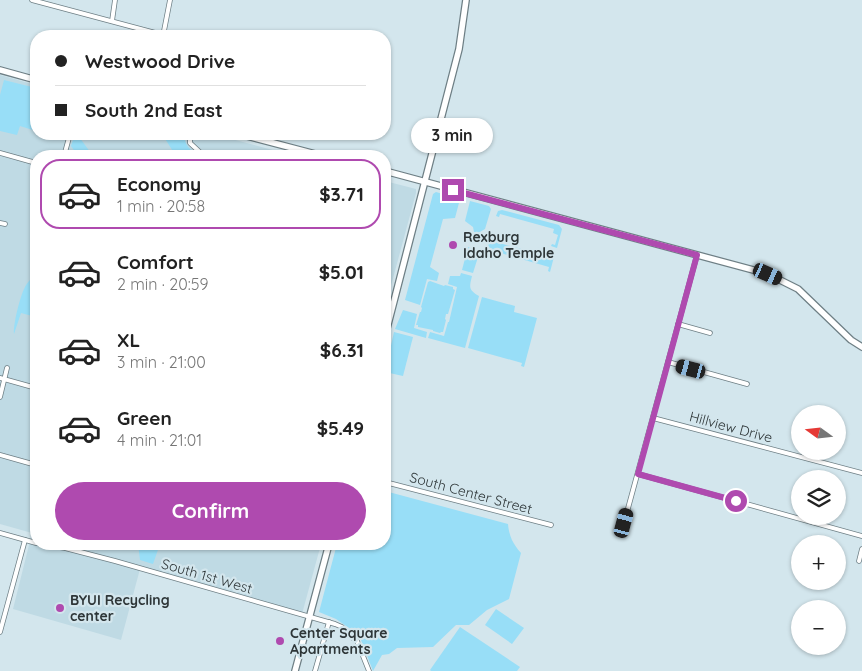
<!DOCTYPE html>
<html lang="en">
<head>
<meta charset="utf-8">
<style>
	:root { --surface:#fff; --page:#f2f2f2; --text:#222; --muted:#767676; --line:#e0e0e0; --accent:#af4aaf }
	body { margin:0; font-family:Quicksand,sans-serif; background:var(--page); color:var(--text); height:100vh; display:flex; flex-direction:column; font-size:19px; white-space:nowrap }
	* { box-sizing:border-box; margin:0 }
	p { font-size:16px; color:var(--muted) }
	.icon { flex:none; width:28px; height:28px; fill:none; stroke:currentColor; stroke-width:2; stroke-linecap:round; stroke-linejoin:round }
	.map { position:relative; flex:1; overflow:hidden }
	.panel { position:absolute; left:30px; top:150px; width:361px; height:400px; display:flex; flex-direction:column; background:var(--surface); border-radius:20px; box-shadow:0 1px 4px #0004 }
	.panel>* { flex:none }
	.top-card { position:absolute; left:30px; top:30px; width:361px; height:110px; border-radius:20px; box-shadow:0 1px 4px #0004; display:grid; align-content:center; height:110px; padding:0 25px; background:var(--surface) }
	.needle { width:32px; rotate:285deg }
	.buttons { position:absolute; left:791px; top:405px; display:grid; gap:10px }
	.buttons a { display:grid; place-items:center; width:55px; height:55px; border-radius:50%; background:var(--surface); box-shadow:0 1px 4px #0004; font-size:25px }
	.end { position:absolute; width:22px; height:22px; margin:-11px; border:6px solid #af4aaf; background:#fff; box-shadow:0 0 0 2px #fff }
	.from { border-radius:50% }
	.bubble { position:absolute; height:35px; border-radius:18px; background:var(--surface); box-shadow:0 1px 4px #0004; font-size:16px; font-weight:700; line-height:35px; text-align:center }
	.car { position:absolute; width:15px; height:30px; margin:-15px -8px; border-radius:6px; box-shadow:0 0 4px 1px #0007; background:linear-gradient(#222 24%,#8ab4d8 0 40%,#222 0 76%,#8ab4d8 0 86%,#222 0) }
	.top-card b { display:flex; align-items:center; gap:18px; height:48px; font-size:19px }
	.top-card b+b { border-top:1px solid var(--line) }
	.top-card i { width:12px; height:12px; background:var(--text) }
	ul { padding:9px 0 0; list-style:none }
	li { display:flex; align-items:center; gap:15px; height:70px; margin:0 10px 8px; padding:0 15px; border:2px solid transparent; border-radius:20px }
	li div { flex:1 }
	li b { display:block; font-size:19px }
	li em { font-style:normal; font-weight:700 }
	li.on { border-color:var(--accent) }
	li>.icon { width:45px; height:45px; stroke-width:1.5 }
	.cta { display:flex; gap:10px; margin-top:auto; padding:10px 25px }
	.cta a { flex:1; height:58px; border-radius:30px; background:var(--accent); color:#fff; font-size:20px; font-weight:700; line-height:58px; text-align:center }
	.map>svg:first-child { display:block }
	.built { fill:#bfdae4 }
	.green { fill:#98def7 }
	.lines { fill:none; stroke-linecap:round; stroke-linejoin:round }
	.street-casing { stroke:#6e7f85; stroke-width:5.5 }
	.secondary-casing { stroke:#6e7f85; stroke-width:8 }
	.street { stroke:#fff; stroke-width:4 }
	.secondary { stroke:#fff; stroke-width:5.5 }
	.route { stroke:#af4aaf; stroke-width:6 }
	.poi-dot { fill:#af4aaf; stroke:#d3e6ed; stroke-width:2 }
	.labels { text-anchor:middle; stroke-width:4.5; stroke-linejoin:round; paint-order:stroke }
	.poi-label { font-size:14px; font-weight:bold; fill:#2e3638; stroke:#d3e6ed; text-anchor:start }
	.street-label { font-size:14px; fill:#2e3638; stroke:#d3e6ed }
</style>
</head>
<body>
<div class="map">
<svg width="862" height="671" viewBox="0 0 862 671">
	<rect width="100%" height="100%" fill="#d3e6ed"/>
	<g class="built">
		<polygon points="0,75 36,85 36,134 213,134 295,156 36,156 36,544 321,544 302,614 140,569 121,640 13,609 32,533 0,524"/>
		<polygon points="385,181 416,189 416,193 385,308"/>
	</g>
	<g class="green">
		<polygon points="4,80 36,88 36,131 20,126 17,135 0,131 0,95"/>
		<polygon points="75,134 77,134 93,156 78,156 71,146"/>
		<path d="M 162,134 L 185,134 C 183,145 191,150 199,156 L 176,156 Z"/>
		<polygon points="436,192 460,199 455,218 443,219 430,267 439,273 437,281 427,279 420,305 405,300 433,194"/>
		<polygon points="470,201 489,206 491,209 485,229 478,233 474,232 473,227 465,221"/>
		<polygon points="502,210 559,225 562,229 557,248 551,246 552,244 555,245 558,235 553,233 554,229 500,214 499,217 496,216 498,211"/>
		<polygon points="491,236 493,236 492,241 551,257 553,253 555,253 550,272 548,271 549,267 490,250 488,255 486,254"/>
		<polygon points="468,247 472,249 478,257 473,273 462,270"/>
		<path d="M 36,270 L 36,317 L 21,313 L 14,334 C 13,325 20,296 25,287 C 28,281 34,277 36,270 Z"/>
		<path d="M 461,273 L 472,276 C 469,288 469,290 479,296 L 465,348 L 428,338 L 430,332 L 444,336 L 448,322 L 449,322 L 457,287 L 448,284 L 450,276 L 460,276 Z"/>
		<polygon points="430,281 444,286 445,285 453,287 453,289 455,290 448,314 446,314 445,319 446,320 443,332 441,332 440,333 433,331 433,330 418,327 418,325 416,325 420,312 421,312 422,308 421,307 428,282"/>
		<polygon points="482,297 515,306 514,312 537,318 524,367 521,366 522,363 468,348"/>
		<polygon points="403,310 417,314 414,328 427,332 426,338 395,329"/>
		<polygon points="394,332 413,337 403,376 385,372"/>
		<path d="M 385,491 L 508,524 C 509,536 513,544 521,553 L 509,599 L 487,610 L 469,625 L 456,625 L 433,647 L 397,648 L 389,654 L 382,655 L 373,671 L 359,635 L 336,619 L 319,612 L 337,544 L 385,544 Z"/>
		<polygon points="138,544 160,544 153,564 140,560"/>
		<polygon points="496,609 524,628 512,644 485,625"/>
		<polygon points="460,627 520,667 517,671 431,671 430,670"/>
	</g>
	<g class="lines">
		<g class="street-casing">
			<g id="street">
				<polyline points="32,0 163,35"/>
				<polyline points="112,21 115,0"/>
				<polyline points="163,36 170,0"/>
				<polyline points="190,134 190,143 204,156"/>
				<polyline points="0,153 36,163"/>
				<polyline points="64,156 70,134"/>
				<polyline points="0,223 5,224"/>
				<polyline points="678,324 710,333"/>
				<polyline points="668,362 747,384"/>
				<polyline points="0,378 36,388"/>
				<polyline points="0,397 7,368"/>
				<polyline points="653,418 862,473"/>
				<polyline points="0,455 36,465"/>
				<polyline points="638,474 862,536"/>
				<polyline points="385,482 551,525"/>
				<polyline points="624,523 697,255"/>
				<polyline points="0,533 36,543"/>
				<polyline points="40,544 65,548 115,561 335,624 342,627 347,634 357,641 369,671"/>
				<polyline points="859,561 862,549"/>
				<polyline points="0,632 25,540"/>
				<polyline points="315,671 329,622"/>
			</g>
		</g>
		<g class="secondary-casing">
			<g id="secondary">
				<polyline points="0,70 36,80"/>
				<polyline points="239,134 323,156"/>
				<polyline points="385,171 768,274 798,289 851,340 862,347"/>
				<polyline points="385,336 459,49 466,0"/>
				<polyline points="295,671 329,544"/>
			</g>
		</g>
		<use href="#street" class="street"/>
		<use href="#secondary" class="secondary"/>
	</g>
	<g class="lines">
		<polyline class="route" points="453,190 697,255 638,474 736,501"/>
	</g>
	<g class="poi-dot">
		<circle cx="453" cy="245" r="5"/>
		<circle cx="60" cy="608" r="5"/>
		<circle cx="280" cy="641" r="5"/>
	</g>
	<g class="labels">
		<g class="poi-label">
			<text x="463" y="242">Rexburg<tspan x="463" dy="16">Idaho Temple</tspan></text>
			<text x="70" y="605">BYUI Recycling<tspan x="70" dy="16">center</tspan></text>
			<text x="290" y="638">Center Square<tspan x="290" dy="16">Apartments</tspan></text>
		</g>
		<g class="street-label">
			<text transform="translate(731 427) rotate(15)" y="5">Hillview Drive</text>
			<text transform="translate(471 493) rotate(15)" y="5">South Center Street</text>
			<text transform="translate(207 576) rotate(16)" y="5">South 1st West</text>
		</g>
	</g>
</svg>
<div class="buttons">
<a><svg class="needle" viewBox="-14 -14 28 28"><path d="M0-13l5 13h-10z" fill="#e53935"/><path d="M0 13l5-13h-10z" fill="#767676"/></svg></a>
<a><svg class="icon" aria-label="layers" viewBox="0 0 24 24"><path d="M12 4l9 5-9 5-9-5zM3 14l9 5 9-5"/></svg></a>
<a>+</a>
<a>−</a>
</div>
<i class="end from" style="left:736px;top:501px"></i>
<i class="end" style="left:453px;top:190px"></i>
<div class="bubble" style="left:411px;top:118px;width:82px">3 min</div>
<i class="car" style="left:768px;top:274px;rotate:114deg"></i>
<i class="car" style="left:691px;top:369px;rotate:285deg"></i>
<i class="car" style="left:624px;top:523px;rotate:15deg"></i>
<div class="top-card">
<b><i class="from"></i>Westwood Drive</b>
<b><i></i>South 2nd East</b>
</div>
<section class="panel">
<ul>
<li class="on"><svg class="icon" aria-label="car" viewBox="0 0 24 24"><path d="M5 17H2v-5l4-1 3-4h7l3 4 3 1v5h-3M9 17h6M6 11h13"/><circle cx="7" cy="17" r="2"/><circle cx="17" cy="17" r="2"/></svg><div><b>Economy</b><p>1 min · 20:58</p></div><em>$3.71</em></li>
<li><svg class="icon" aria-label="car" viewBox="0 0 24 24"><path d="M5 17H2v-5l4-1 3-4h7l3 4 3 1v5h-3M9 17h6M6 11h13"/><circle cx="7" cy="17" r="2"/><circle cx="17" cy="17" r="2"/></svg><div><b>Comfort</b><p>2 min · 20:59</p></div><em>$5.01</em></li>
<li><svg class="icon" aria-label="car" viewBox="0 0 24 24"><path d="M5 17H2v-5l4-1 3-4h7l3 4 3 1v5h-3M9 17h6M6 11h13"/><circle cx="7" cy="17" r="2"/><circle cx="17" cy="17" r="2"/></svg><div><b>XL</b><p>3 min · 21:00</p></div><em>$6.31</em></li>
<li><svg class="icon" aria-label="car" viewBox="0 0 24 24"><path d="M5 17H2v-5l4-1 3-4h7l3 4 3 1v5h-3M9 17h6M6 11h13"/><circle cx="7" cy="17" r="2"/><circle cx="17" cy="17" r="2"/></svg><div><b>Green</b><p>4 min · 21:01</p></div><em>$5.49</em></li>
</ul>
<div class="cta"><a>Confirm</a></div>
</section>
</div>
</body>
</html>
